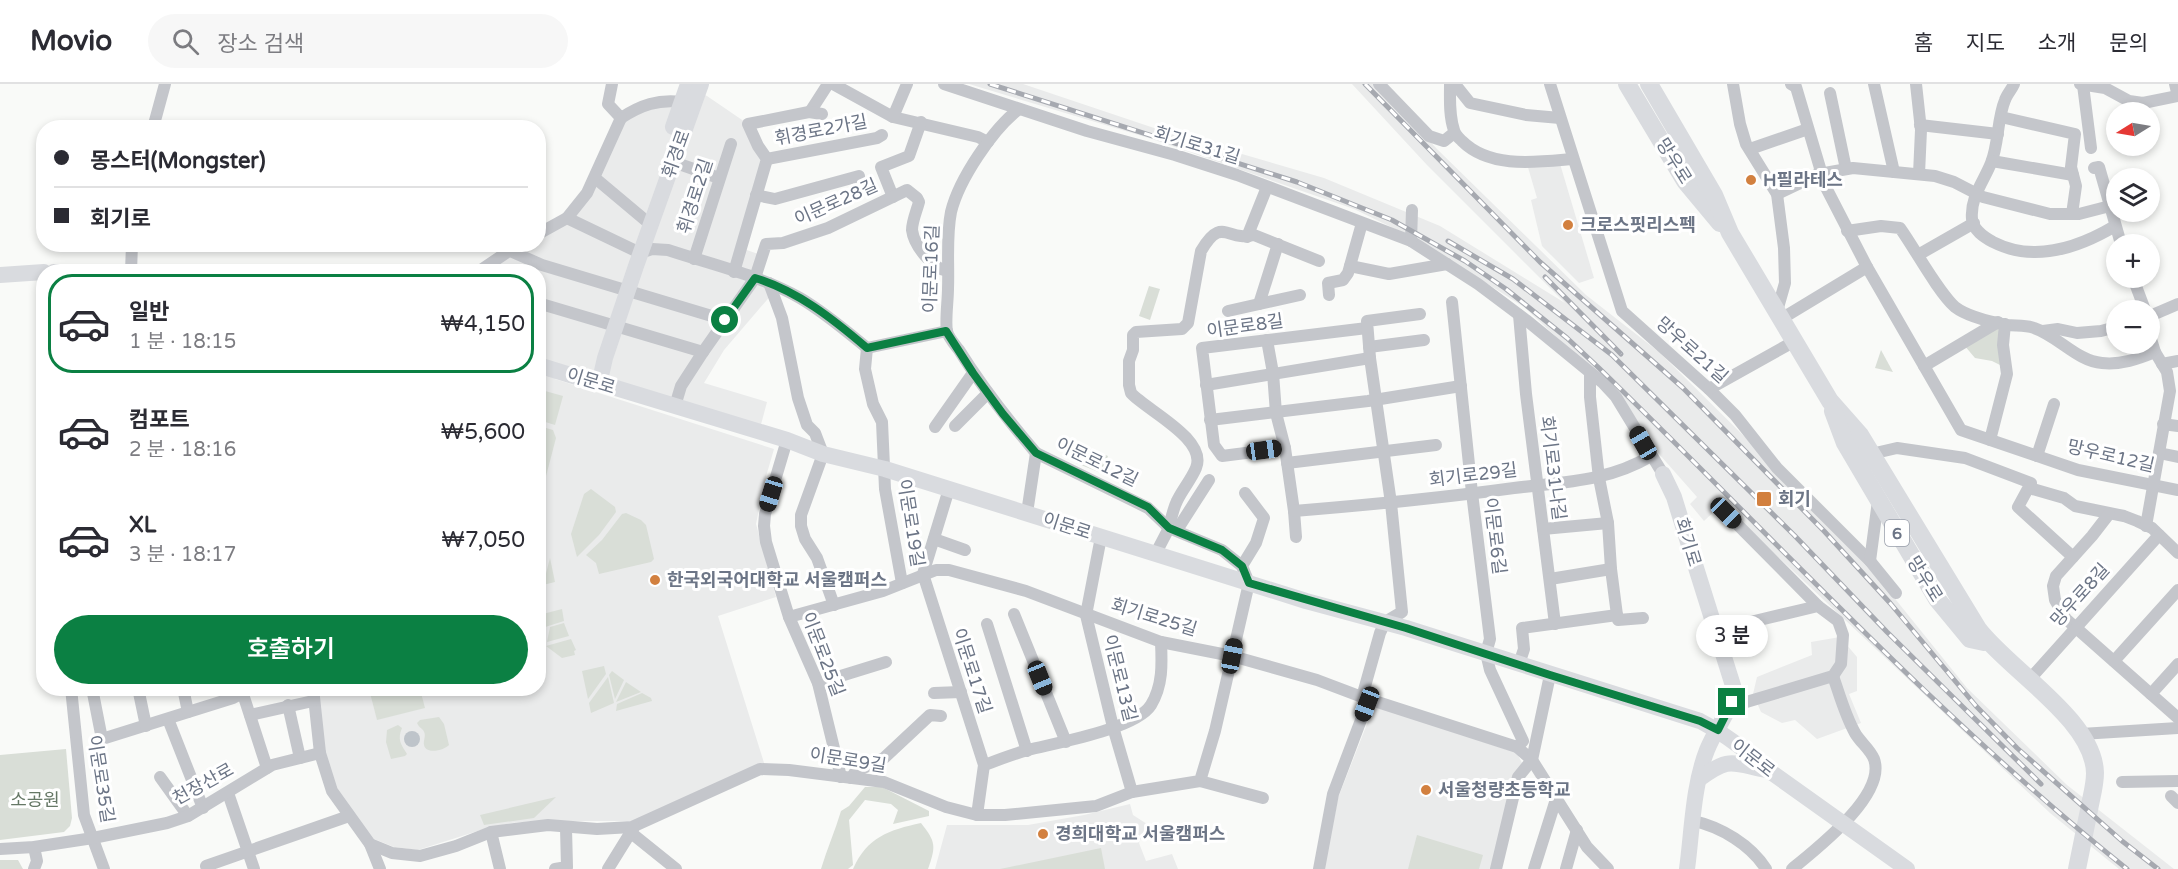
<!DOCTYPE html>
<html lang="ko">
<head>
<meta charset="utf-8">
<style>
	:root { --surface:#fff; --page:#f7f7f7; --text:#2b2b33; --muted:#7c7c81; --line:#e1e1e2; --accent:#0b8043 }
	body { margin:0; font-family:"Varela Round","Noto Sans KR",sans-serif; background:var(--page); color:var(--text); height:100vh; display:flex; flex-direction:column; font-size:22px; white-space:nowrap }
	* { box-sizing:border-box; margin:0 }
	p { font-size:20px; color:var(--muted) }
	.icon { flex:none; width:33px; height:33px; fill:none; stroke:currentColor; stroke-width:2; stroke-linecap:round; stroke-linejoin:round }
	.map { position:relative; flex:1; overflow:hidden }
	.side { position:absolute; left:36px; top:180px; width:510px; height:432px; display:flex; flex-direction:column; background:var(--surface); border-radius:24px; box-shadow:0 3px 9px #0003 }
	.side>* { flex:none }
	.guide { position:absolute; left:36px; top:36px; width:510px; height:132px; border-radius:24px; box-shadow:0 3px 9px #0003; display:grid; align-content:center; height:132px; padding:0 18px; background:var(--surface) }
	.needle { width:39px; rotate:259deg }
	.tools { position:absolute; left:2106px; top:18px; display:grid; gap:12px }
	.tools a { display:grid; place-items:center; width:54px; height:54px; border-radius:50%; background:var(--surface); box-shadow:0 3px 9px #0003; font-size:30px }
	.end { position:absolute; width:27px; height:27px; margin:-14px; border:8px solid #0b8043; background:#fff; box-shadow:0 0 0 3px #fff }
	.from { border-radius:50% }
	.bubble { position:absolute; height:42px; border-radius:21px; background:var(--surface); box-shadow:0 3px 9px #0003; font-size:20px; font-weight:600; line-height:42px; text-align:center }
	.car { position:absolute; width:18px; height:36px; margin:-18px -9px; border-radius:8px; box-shadow:0 0 4px 2px #0007; background:linear-gradient(#222 24%,#8ab4d8 0 40%,#222 0 76%,#8ab4d8 0 86%,#222 0) }
	.guide b { display:flex; align-items:center; gap:21px; height:57px; font-size:22px }
	.guide b+b { border-top:2px solid var(--line) }
	.guide i { width:15px; height:15px; background:var(--text) }
	ul { padding:10px 0 0; list-style:none }
	li { display:flex; align-items:center; gap:18px; height:99px; margin:0 12px 9px; padding:0 6px; border:3px solid transparent; border-radius:24px }
	li div { flex:1 }
	li b { display:block; font-size:22px }
	li em { font-style:normal; font-weight:600 }
	li.selected { border-color:var(--accent) }
	li>.icon { width:54px; height:54px; stroke-width:1.5 }
	.action { display:flex; gap:12px; margin-top:auto; padding:12px 18px }
	.action a { flex:1; height:69px; border-radius:36px; background:var(--accent); color:#fff; font-size:24px; font-weight:600; line-height:69px; text-align:center }
	header { display:flex; align-items:center; gap:36px; box-sizing:border-box; height:84px; padding:0 30px; background:var(--surface); border-bottom:2px solid var(--line) }
	header strong { font-size:28px }
	nav { display:flex; gap:33px; margin-inline-start:auto; font-size:21px }
	.search { width:420px; height:54px; background:var(--page); display:flex; align-items:center; gap:15px; box-sizing:border-box; padding:0 21px; border-radius:33px; color:var(--muted); font-size:22px }
	.map>svg:first-child { display:block }
	.built { fill:#eaebeb }
	.green { fill:#d9ded7 }
	.water { fill:#bec4ca }
	.lines { fill:none; stroke-linecap:round; stroke-linejoin:round }
	.street { stroke:#c4c6cb; stroke-width:12 }
	.secondary { stroke:#d9dbdf; stroke-width:16 }
	.primary { stroke:#d9dbdf; stroke-width:18 }
	.rail-casing { stroke:#a6a9b0; stroke-width:5 }
	.rail { stroke:#fff; stroke-width:3; stroke-dasharray:9; stroke-linecap:butt }
	.route { stroke:#0b8043; stroke-width:8 }
	.poi-dot { fill:#d2803f; stroke:#fff; stroke-width:2 }
	.labels { text-anchor:middle; stroke-width:6; stroke-linejoin:round; paint-order:stroke }
	.shield { fill:#fff; stroke:#989eaa; stroke-width:1.5 }
	.shield-label { font-size:16px; font-weight:bold; fill:#6c7586 }
	.street-label { font-size:18px; fill:#6c7586; stroke:#fff }
	.poi-label { font-size:18px; font-weight:bold; fill:#6c7586; stroke:#fff; text-anchor:start }
	.park-label { font-size:18px; fill:#667866; stroke:#fff }
</style>
</head>
<body>
<header>
<strong>Movio</strong>
<div class="search"><svg class="icon" aria-label="search" viewBox="0 0 24 24"><circle cx="10" cy="10" r="6"/><path d="M15 15l6 6"/></svg>장소 검색</div>
<nav><a>홈</a><a>지도</a><a>소개</a><a>문의</a></nav>
</header>
<div class="map">
<svg width="2178" height="785" viewBox="0 0 2178 785">
	<rect width="100%" height="100%" fill="#f9faf8"/>
	<g class="built">
		<polygon points="969,0 1023,0 1163,47 1324,94 1440,142 1565,219 1427,81 1352,0 1377,0 1437,65 1586,211 1659,268 1753,361 1884,501 1967,604 2067,701 2174,785 2119,785 2050,729 1722,420 1704,437 1690,420 1697,413 1659,370 1624,316 1524,223 1420,157 1354,125 1152,55"/>
		<polygon points="687,3 707,12 748,40 767,75 741,164 761,171 755,194 772,210 724,266 704,299 767,318 759,348 558,287 555,295 774,365 765,396 756,440 776,513 718,532 765,682 635,737 538,737 511,739 484,745 418,766 394,763 369,753 332,697 323,663 317,605 538,604 538,188 486,187 519,161 538,160 539,150 567,134 621,34 672,17"/>
		<polygon points="1558,73 1594,194 1579,199 1542,162 1531,116 1537,114 1527,80"/>
		<polygon points="1840,553 1857,573 1857,607 1849,610 1861,639 1817,655 1795,636 1782,639 1761,628 1753,610 1757,593 1812,571 1811,558"/>
		<polygon points="1374,622 1517,669 1522,679 1492,785 1324,785 1338,714"/>
		<polygon points="1130,720 1133,731 1147,740 1139,759 1146,777 1172,770 1178,785 935,785 947,741 1028,741 1084,731"/>
	</g>
	<g class="green">
		<polygon points="1149,202 1160,205 1150,236 1139,232"/>
		<polygon points="1998,241 2004,283 1992,277 1975,274 1964,261"/>
		<polygon points="1881,266 1893,288 1875,284"/>
		<polygon points="538,305 563,312 555,341 539,336"/>
		<polygon points="539,342 553,346 556,354 539,419"/>
		<polygon points="1083,362 1108,372 1101,389 1076,379"/>
		<polygon points="591,405 615,423 616,428 599,451 577,473 571,450 584,410"/>
		<polygon points="626,429 641,436 646,441 654,475 651,478 599,490 596,479 586,471 602,456 622,430"/>
		<polygon points="550,474 555,498 543,501"/>
		<polygon points="562,525 564,537 539,545 539,531"/>
		<polygon points="564,539 569,552 547,558 550,543"/>
		<polygon points="571,555 576,566 574,567 575,571 562,574 546,562"/>
		<polygon points="604,582 606,590 588,615 582,587"/>
		<polygon points="612,587 624,596 615,615 609,591"/>
		<polygon points="608,593 614,619 591,629 589,619"/>
		<polygon points="626,598 641,608 616,618"/>
		<polygon points="369,605 420,605 425,624 377,636"/>
		<polygon points="642,609 651,614 652,617 616,627 617,620"/>
		<path d="M 439,633 L 444,640 L 449,661 C 445,666 426,671 424,661 C 423,656 427,651 423,646 C 421,644 418,642 417,639 L 420,636 Z"/>
		<path d="M 398,641 L 402,644 C 397,656 401,660 407,670 L 405,672 L 391,675 L 386,658 L 387,646 Z"/>
		<polygon points="66,665 72,734 70,742 64,748 0,756 0,671"/>
		<path d="M 865,703 L 882,703 L 929,727 L 929,732 L 893,740 L 898,726 L 891,720 L 865,716 L 849,736 L 853,781 L 848,785 L 821,785 C 827,765 835,747 841,727 L 849,722 Z"/>
		<polygon points="556,713 534,734 484,741 480,731"/>
		<path d="M 921,739 C 936,758 936,762 928,785 L 853,785 C 867,753 889,746 921,739 Z"/>
		<polygon points="1417,751 1483,771 1479,785 1408,785"/>
		<polygon points="1101,764 1105,785 1000,785"/>
		<polygon points="0,776 18,776 23,785 0,785"/>
	</g>
	<circle class="water" cx="412" cy="655" r="8"/>
	<g class="lines">
		<g class="street">
			<polyline points="612,0 608,20 621,34"/>
			<polyline points="833,0 893,33 978,53 988,58"/>
			<polyline points="944,0 1087,47 1175,71 1237,91 1411,157 1478,200 1526,236 1602,298 1616,313 1663,390"/>
			<polyline points="1379,0 1429,52 1444,57 1454,49"/>
			<path d="M 1450,0 C 1450,15 1449,32 1454,46 C 1455,51 1459,54 1462,57 C 1490,85 1537,78 1573,75"/>
			<polyline points="1550,0 1622,227 1709,305 1735,331 1777,384 1870,477 1896,509"/>
			<polyline points="1733,0 1740,40 1746,60 1777,110 1784,164 1785,199 1777,227"/>
			<polyline points="1791,0 1796,3 1820,84 1819,90 1867,183 1961,346 2078,386 2178,406"/>
			<polyline points="1874,0 1894,88"/>
			<polyline points="1916,0 1921,46 1919,90"/>
			<path d="M 2014,0 C 2012,5 2007,10 2005,16 C 1997,35 1999,59 1991,79 C 1984,97 1970,113 1972,135 C 1973,146 1984,153 1993,158 C 2034,179 2078,164 2115,142"/>
			<polyline points="2080,0 2105,4 2129,17 2143,19 2178,12"/>
			<polyline points="2175,0 2178,12"/>
			<polyline points="1450,1 1458,4 1470,19 1526,31 1560,34"/>
			<polyline points="2083,1 2091,64"/>
			<polyline points="1830,9 1846,85"/>
			<path d="M 1019,25 C 993,45 959,95 951,128 C 946,153 949,180 948,205 C 948,216 945,238 947,247 C 948,253 955,261 959,266 C 982,303 1008,336 1036,369 L 1027,429"/>
			<polyline points="810,28 828,0"/>
			<polyline points="893,33 907,0"/>
			<polyline points="2001,33 2075,50 2071,83 2076,102 2072,130"/>
			<path d="M 621,34 C 641,21 658,15 682,18"/>
			<polyline points="1920,41 1998,50"/>
			<polyline points="153,44 165,0"/>
			<polyline points="1750,65 1808,45"/>
			<polyline points="767,75 877,54 882,51"/>
			<polyline points="1992,77 2073,91"/>
			<polyline points="682,81 719,94"/>
			<polyline points="2094,84 2099,83 2121,160"/>
			<polyline points="595,94 651,141"/>
			<polyline points="1777,110 1819,90 1853,84 1935,92 1954,98 1983,113 2050,130 2079,130 2110,122"/>
			<polyline points="756,111 775,115 859,92"/>
			<polyline points="893,113 881,83 909,72 921,38"/>
			<path d="M 567,134 L 640,169 L 652,165 L 668,166 C 710,180 762,192 800,214 C 824,228 845,246 867,264 L 947,247"/>
			<path d="M 1847,147 L 1881,142 L 1900,144 C 1915,165 1938,208 1955,223 C 1968,233 1991,238 2007,241 C 2016,242 2026,241 2034,244 C 2058,252 2077,277 2102,279 C 2121,281 2138,275 2155,268"/>
			<polyline points="538,150 567,134 587,109 621,34"/>
			<polyline points="1247,153 1267,103"/>
			<polyline points="1411,157 1412,126"/>
			<polyline points="508,166 542,181 725,236"/>
			<polyline points="1918,171 1974,139"/>
			<polyline points="694,175 731,60"/>
			<polyline points="1350,182 1389,190 1447,180"/>
			<polyline points="131,188 132,160"/>
			<polyline points="478,188 519,160"/>
			<polyline points="734,188 767,75 758,62 748,40 809,28 822,30"/>
			<polyline points="2133,194 2145,226"/>
			<polyline points="769,199 782,234 798,314 807,341 815,349 823,370 801,431 801,442 805,455 817,474 834,521"/>
			<polyline points="1329,211 1328,199 1343,196 1348,189 1362,139"/>
			<polyline points="1452,218 1472,409 1490,555 1486,569 1490,586 1523,657 1517,663"/>
			<polyline points="538,219 703,268"/>
			<polyline points="1259,220 1278,160"/>
			<polyline points="1228,227 1300,211"/>
			<polyline points="1519,231 1526,310 1555,540"/>
			<polyline points="2150,232 2178,220"/>
			<polyline points="1781,235 1867,183"/>
			<polyline points="2043,247 2058,245 2077,249 2101,247 2116,243"/>
			<polyline points="1267,256 1273,289 1276,329 1285,364 1294,427 1296,453"/>
			<polyline points="1369,263 1424,256"/>
			<polyline points="867,264 865,285 873,320 882,338 885,405 902,499"/>
			<polyline points="2162,280 2178,277"/>
			<polyline points="1924,282 1998,238"/>
			<polyline points="1590,289 1590,313 1599,394 1608,439 1611,485 1617,531"/>
			<polyline points="1206,301 1370,274"/>
			<polyline points="1709,305 1795,257"/>
			<path d="M 675,322 L 681,302 L 703,268 L 755,194 L 766,160 L 783,159 L 828,144 L 907,106 L 917,114 L 919,118 C 917,126 912,137 912,146 C 914,162 933,185 948,187"/>
			<polyline points="1210,336 1368,317 1461,302"/>
			<polyline points="2163,340 2178,342"/>
			<polyline points="955,342 988,309"/>
			<polyline points="935,343 973,289"/>
			<polyline points="787,356 765,430 764,442 766,458 789,533 818,599 841,693"/>
			<polyline points="1990,356 2007,290 2003,261 2005,240"/>
			<polyline points="1285,364 1222,372 1214,361 1202,264 1367,244"/>
			<polyline points="1036,369 1148,424 1169,444 1156,469"/>
			<polyline points="2159,369 2178,373"/>
			<polyline points="1871,370 1897,364 1965,374 2031,399 2018,423 2073,473"/>
			<polyline points="2037,372 2054,320"/>
			<polyline points="1287,379 1436,361"/>
			<polyline points="2029,404 2064,414 2075,422 2124,432 2137,437 2152,444 2178,469"/>
			<polyline points="949,405 923,490 984,681 977,731"/>
			<path d="M 1294,427 C 1368,421 1441,414 1514,404 C 1563,398 1607,398 1651,372"/>
			<polyline points="1726,429 1818,522"/>
			<polyline points="2109,430 2092,452 2056,492 2053,502 2055,516 2066,535 2178,634"/>
			<polyline points="2146,442 2170,307 2167,288 2155,268 2150,252"/>
			<polyline points="1543,445 1608,439"/>
			<polyline points="1177,446 1209,396"/>
			<polyline points="1101,453 1086,531 1113,643 1132,708"/>
			<polyline points="934,455 965,466"/>
			<polyline points="1870,477 1878,417"/>
			<path d="M 1242,482 L 1222,466 L 1169,444 C 1171,435 1173,425 1177,417 C 1182,406 1191,396 1196,384 C 1208,355 1146,326 1131,309 L 1129,301 L 1129,277 L 1133,266 L 1133,251 L 1136,248 L 1182,245 L 1188,239 L 1201,167 C 1222,131 1227,158 1254,151 L 1319,177"/>
			<polyline points="1550,495 1611,485"/>
			<polyline points="1014,530 1066,658"/>
			<polyline points="789,533 883,507 936,486 949,486 1026,507 1161,558 1232,572 1317,596 1362,613 1517,663 1532,676 1587,763 1608,785"/>
			<polyline points="987,540 1027,667"/>
			<polyline points="1717,546 1818,522 1838,537 1843,551 1841,580 1833,592 1743,619 1732,618"/>
			<polyline points="2114,577 2178,506"/>
			<polyline points="1519,580 1524,565 1522,544 1617,531 1618,536 1643,534"/>
			<polyline points="2029,596 2159,451"/>
			<polyline points="818,599 886,578"/>
			<polyline points="71,604 84,731 104,785"/>
			<polyline points="92,604 102,655 233,614 242,609"/>
			<polyline points="138,604 146,642"/>
			<polyline points="183,604 188,628"/>
			<polyline points="241,604 267,684"/>
			<polyline points="313,604 320,669 332,707 370,760 380,785"/>
			<polyline points="934,609 961,608"/>
			<polyline points="2151,610 2178,580"/>
			<polyline points="288,621 300,674"/>
			<polyline points="250,631 313,617"/>
			<polyline points="168,635 203,724"/>
			<polyline points="2081,650 2178,644"/>
			<path d="M 984,681 C 998,676 1013,670 1028,666 C 1055,659 1136,645 1151,621 C 1163,601 1162,580 1161,558"/>
			<polyline points="160,693 188,732"/>
			<polyline points="851,694 855,688 884,674 930,631 941,632"/>
			<polyline points="1200,697 1263,714"/>
			<polyline points="2122,698 2178,697"/>
			<polyline points="228,709 254,785"/>
			<polyline points="2171,712 2178,719"/>
			<path d="M 1694,737 C 1721,743 1751,761 1766,785"/>
			<polyline points="491,748 500,785"/>
			<polyline points="630,748 676,785"/>
			<polyline points="370,760 392,769 420,772 456,762 491,748 548,741 597,745 632,743 760,685 789,686 884,698 946,723 977,731 1005,731 1096,722 1132,708 1200,697 1215,647 1249,499 1242,482 1256,459 1264,434 1245,409"/>
			<polyline points="34,763 37,777 34,785"/>
			<polyline points="0,765 34,763 93,754 167,739 188,732 272,681 320,669"/>
			<polyline points="206,782 349,732"/>
			<polyline points="555,785 567,783 566,744"/>
			<polyline points="608,785 634,743"/>
			<polyline points="1319,785 1333,710 1367,620 1362,613 1380,549 1385,538 1402,528 1391,419 1370,274 1367,237 1420,230"/>
			<polyline points="1496,785 1518,693 1532,676 1550,591"/>
			<polyline points="1534,785 1557,712"/>
			<polyline points="1566,785 1577,746"/>
			<path d="M 1792,785 C 1816,765 1887,711 1874,675 C 1870,665 1860,658 1855,649 C 1845,631 1840,612 1833,592"/>
		</g>
		<g class="secondary">
			<polyline points="673,43 688,0"/>
			<polyline points="54,188 154,188"/>
			<polyline points="0,191 44,188"/>
			<path d="M 538,281 L 583,295 L 600,296 L 616,304 L 787,356 L 823,370 L 885,385 L 1306,517 L 1406,544 L 1700,637 C 1725,650 1747,667 1768,686 L 1907,785"/>
			<polyline points="600,296 605,274 636,182 701,0"/>
			<path d="M 1663,390 L 1674,413 L 1682,439 L 1735,608 C 1729,629 1715,646 1707,666 C 1693,701 1692,748 1687,785"/>
			<path d="M 1699,695 C 1730,672 1731,679 1767,686"/>
		</g>
		<g class="primary">
			<polyline points="1627,0 1685,97 1720,139"/>
			<path d="M 1649,0 L 1714,111 L 1730,149 L 1830,317 L 1860,351 L 1978,545 C 2009,586 2094,636 2095,689 C 2095,702 2091,714 2089,726 C 2085,746 2081,765 2077,785"/>
			<polyline points="1833,327 1845,359 1937,515 1970,555 1984,558"/>
		</g>
		<g class="rail-casing">
			<g id="rail">
				<path d="M 990,0 L 1297,98 L 1392,136 L 1465,177 L 1506,205 L 1567,254 L 1599,284 C 1773,453 1937,633 2127,785"/>
				<polyline points="1365,0 1540,178 1682,303 1824,447 1890,519 1976,622 2017,664 2122,757 2158,785"/>
				<polyline points="1448,157 1513,195 1612,271 1794,451 1887,548 2041,700"/>
				<polyline points="1545,193 1621,270"/>
			</g>
		</g>
		<use href="#rail" class="rail"/>
	</g>
	<g class="lines">
		<path class="route" d="M 725,236 L 755,194 C 798,207 833,235 867,264 L 946,247 L 973,289 L 1003,330 L 1036,369 L 1148,423 L 1169,444 L 1222,466 L 1242,482 L 1249,499 L 1406,544 L 1550,591 L 1700,637 L 1718,646 L 1732,618"/>
	</g>
	<g class="poi-dot">
		<circle cx="1751" cy="96" r="6"/>
		<circle cx="1568" cy="141" r="6"/>
		<rect x="1756" y="407" width="16" height="16" rx="3"/>
		<circle cx="655" cy="496" r="6"/>
		<circle cx="1426" cy="706" r="6"/>
		<circle cx="1043" cy="750" r="6"/>
	</g>
	<g class="labels">
		<rect class="shield" x="1885" y="436" width="24" height="26" rx="4.5"/>
		<g class="shield-label">
			<text x="1897" y="455">6</text>
		</g>
		<g class="street-label">
			<text transform="translate(821 46) rotate(-11)" y="6">휘경로2가길</text>
			<text transform="translate(1197 61) rotate(17)" y="6">회기로31길</text>
			<text transform="translate(676 70) rotate(-70)" y="6">휘경로</text>
			<text transform="translate(1674 77) rotate(58)" y="6">망우로</text>
			<text transform="translate(695 112) rotate(-72)" y="6">휘경로2길</text>
			<text transform="translate(836 118) rotate(-24)" y="6">이문로28길</text>
			<text transform="translate(931 185) rotate(-88)" y="6">이문로16길</text>
			<text transform="translate(1245 242) rotate(-8)" y="6">이문로8길</text>
			<text transform="translate(1692 266) rotate(42)" y="6">망우로21길</text>
			<text transform="translate(591 297) rotate(17)" y="6">이문로</text>
			<text transform="translate(2111 372) rotate(13)" y="6">망우로12길</text>
			<text transform="translate(1097 378) rotate(26)" y="6">이문로12길</text>
			<text transform="translate(1553 384) rotate(83)" y="6">회기로31나길</text>
			<text transform="translate(1473 391) rotate(-7)" y="6">회기로29길</text>
			<text transform="translate(911 439) rotate(81)" y="6">이문로19길</text>
			<text transform="translate(1067 442) rotate(18)" y="6">이문로</text>
			<text transform="translate(1495 452) rotate(83)" y="6">이문로6길</text>
			<text transform="translate(1688 458) rotate(73)" y="6">회기로</text>
			<text transform="translate(1925 495) rotate(58)" y="6">망우로</text>
			<text transform="translate(2080 511) rotate(-48)" y="6">망우로8길</text>
			<text transform="translate(1154 533) rotate(17)" y="6">회기로25길</text>
			<text transform="translate(823 570) rotate(69)" y="6">이문로25길</text>
			<text transform="translate(972 587) rotate(72)" y="6">이문로17길</text>
			<text transform="translate(1120 594) rotate(76)" y="6">이문로13길</text>
			<text transform="translate(1753 674) rotate(38)" y="6">이문로</text>
			<text transform="translate(848 676) rotate(9)" y="6">이문로9길</text>
			<text transform="translate(101 695) rotate(81)" y="6">이문로35길</text>
			<text transform="translate(203 700) rotate(-29)" y="6">천장산로</text>
		</g>
		<g class="poi-label">
			<text x="1763" y="102">H필라테스</text>
			<text x="1580" y="147">크로스핏리스펙</text>
			<text x="1778" y="421">회기</text>
			<text x="667" y="502">한국외국어대학교 서울캠퍼스</text>
			<text x="1438" y="712">서울청량초등학교</text>
			<text x="1055" y="756">경희대학교 서울캠퍼스</text>
		</g>
		<g class="park-label">
			<text x="35" y="722">소공원</text>
		</g>
	</g>
</svg>
<div class="tools">
<a><svg class="needle" viewBox="-14 -14 28 28"><path d="M0-13l5 13h-10z" fill="#e53935"/><path d="M0 13l5-13h-10z" fill="#7c7c81"/></svg></a>
<a><svg class="icon" aria-label="layers" viewBox="0 0 24 24"><path d="M12 4l9 5-9 5-9-5zM3 14l9 5 9-5"/></svg></a>
<a>+</a>
<a>−</a>
</div>
<i class="end from" style="left:725px;top:236px"></i>
<i class="end" style="left:1732px;top:618px"></i>
<div class="bubble" style="left:1696px;top:531px;width:72px">3 분</div>
<i class="car" style="left:1643px;top:359px;rotate:330deg"></i>
<i class="car" style="left:1264px;top:366px;rotate:82deg"></i>
<i class="car" style="left:771px;top:410px;rotate:197deg"></i>
<i class="car" style="left:1726px;top:429px;rotate:135deg"></i>
<i class="car" style="left:1232px;top:572px;rotate:11deg"></i>
<i class="car" style="left:1040px;top:594px;rotate:158deg"></i>
<i class="car" style="left:1367px;top:620px;rotate:201deg"></i>
<div class="guide">
<b><i class="from"></i>몽스터(Mongster)</b>
<b><i></i>회기로</b>
</div>
<section class="side">
<ul>
<li class="selected"><svg class="icon" aria-label="car" viewBox="0 0 24 24"><path d="M5 17H2v-5l4-1 3-4h7l3 4 3 1v5h-3M9 17h6M6 11h13"/><circle cx="7" cy="17" r="2"/><circle cx="17" cy="17" r="2"/></svg><div><b>일반</b><p>1 분 · 18:15</p></div><em>₩4,150</em></li>
<li><svg class="icon" aria-label="car" viewBox="0 0 24 24"><path d="M5 17H2v-5l4-1 3-4h7l3 4 3 1v5h-3M9 17h6M6 11h13"/><circle cx="7" cy="17" r="2"/><circle cx="17" cy="17" r="2"/></svg><div><b>컴포트</b><p>2 분 · 18:16</p></div><em>₩5,600</em></li>
<li><svg class="icon" aria-label="car" viewBox="0 0 24 24"><path d="M5 17H2v-5l4-1 3-4h7l3 4 3 1v5h-3M9 17h6M6 11h13"/><circle cx="7" cy="17" r="2"/><circle cx="17" cy="17" r="2"/></svg><div><b>XL</b><p>3 분 · 18:17</p></div><em>₩7,050</em></li>
</ul>
<div class="action"><a>호출하기</a></div>
</section>
</div>
</body>
</html>
